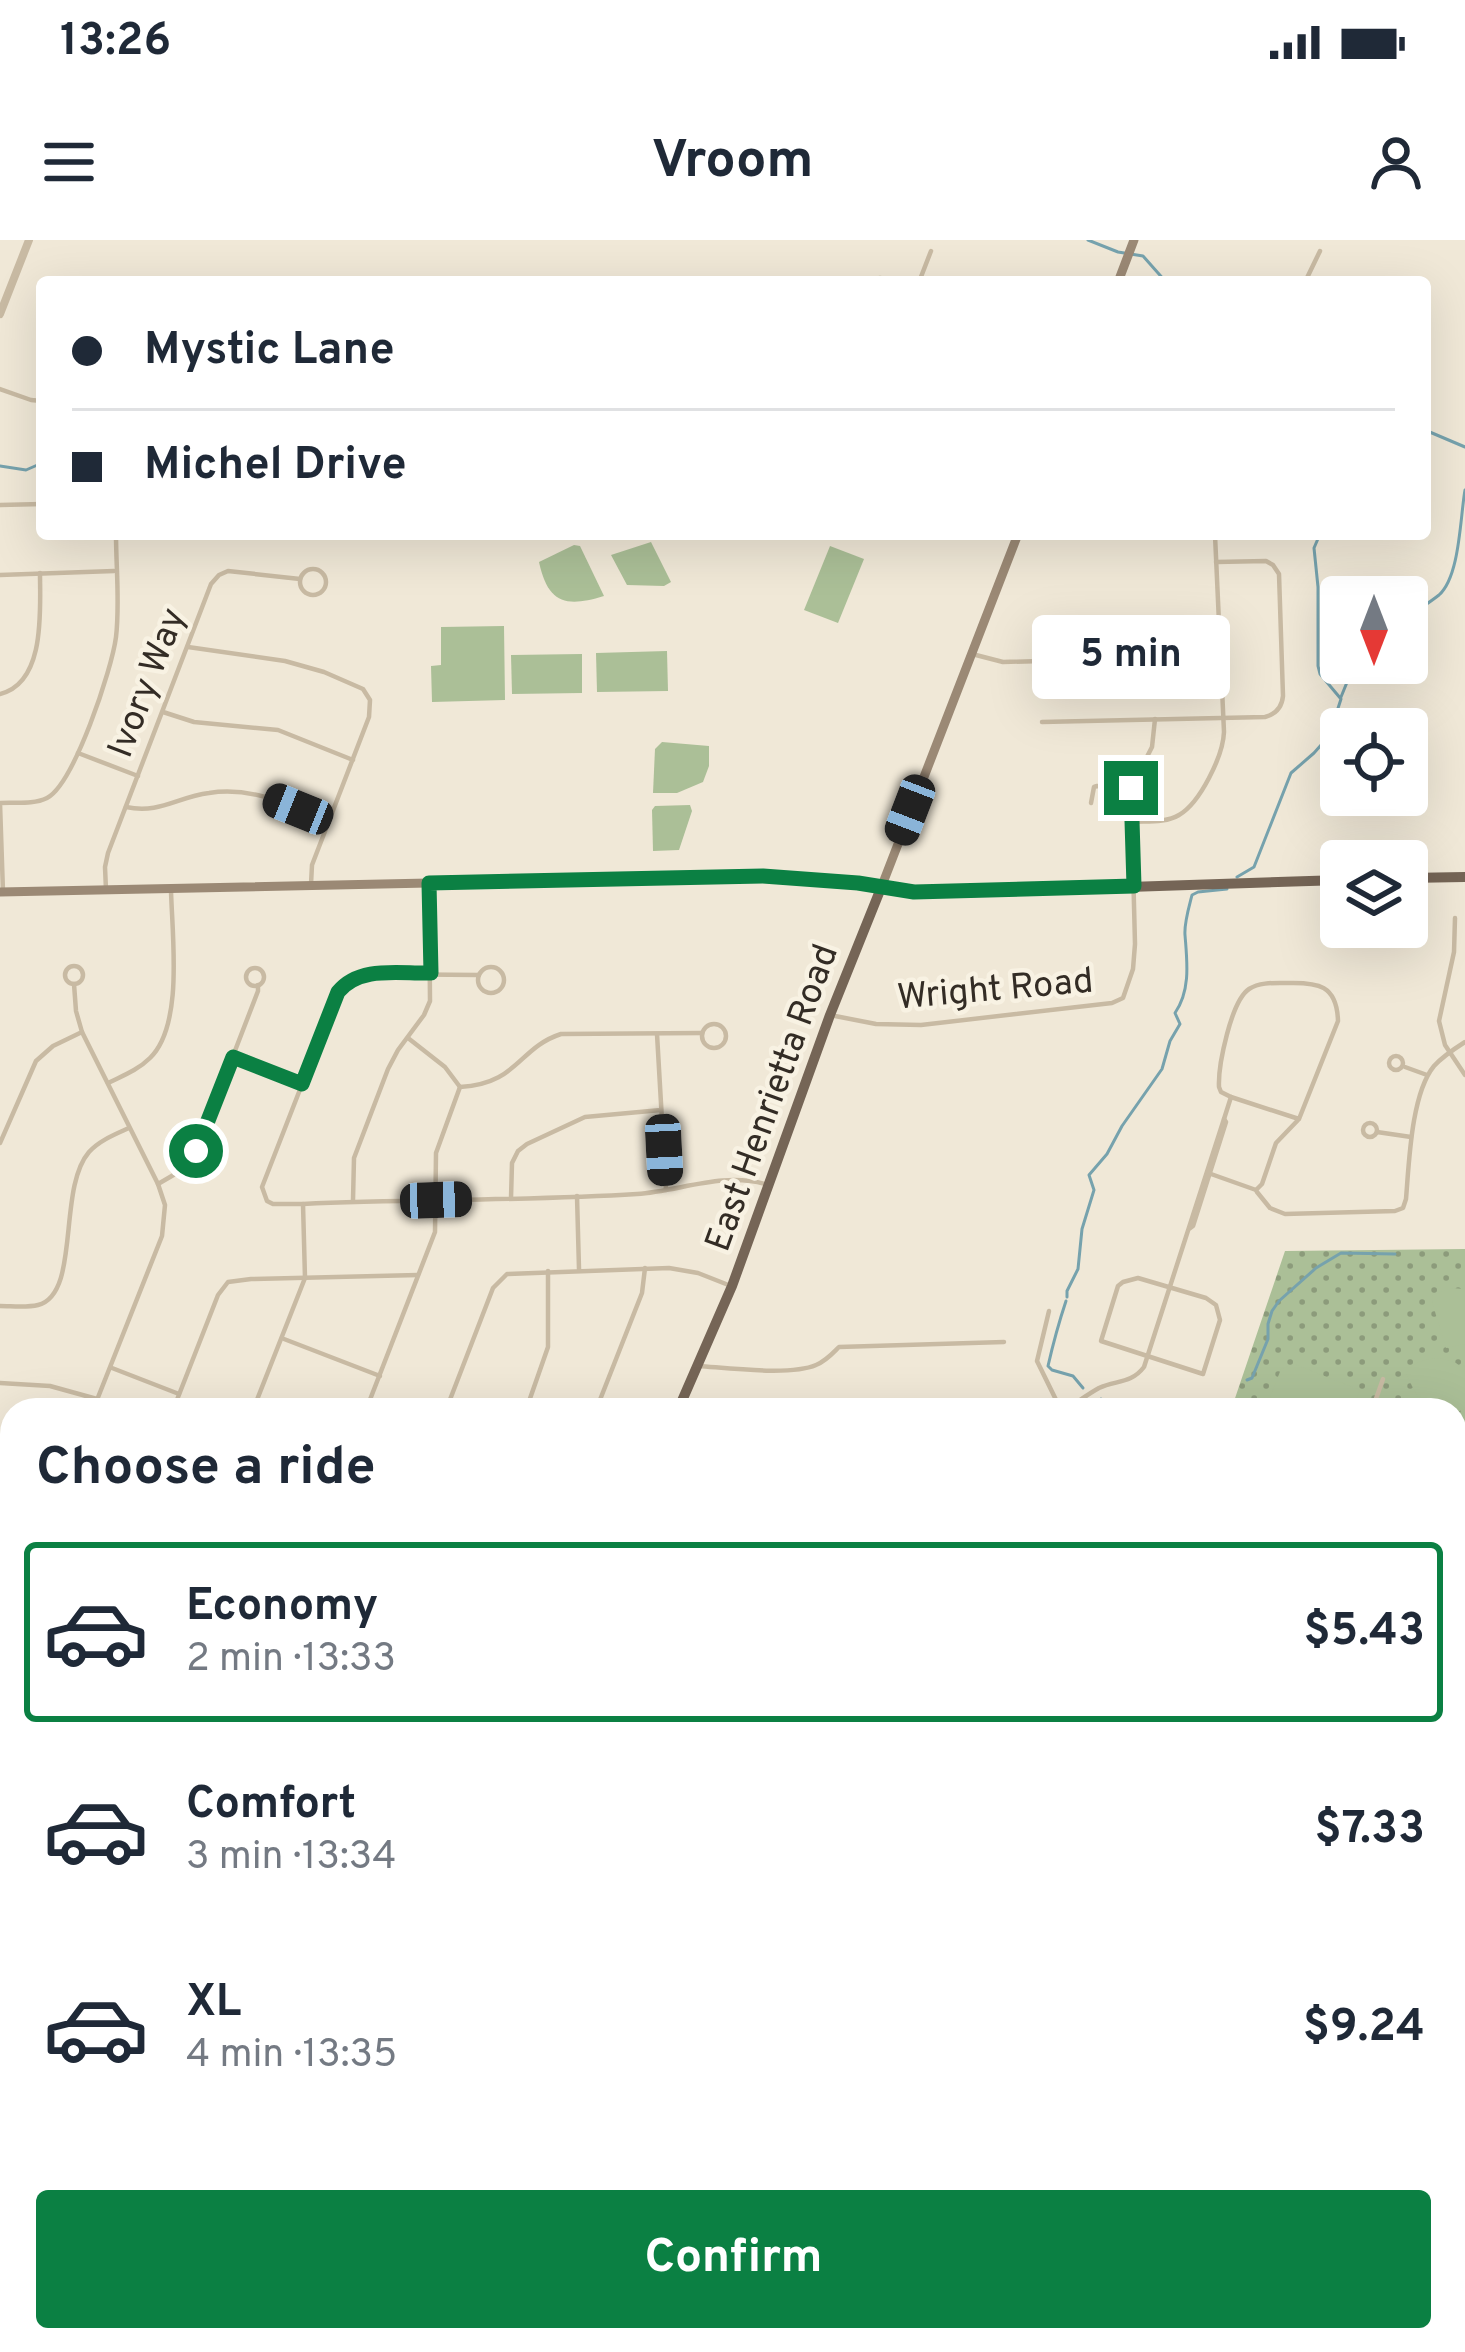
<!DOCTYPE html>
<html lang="en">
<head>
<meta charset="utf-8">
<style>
	:root { --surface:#fff; --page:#f6f6f7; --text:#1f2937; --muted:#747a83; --line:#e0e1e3; --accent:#0b8043 }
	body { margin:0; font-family:Overpass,sans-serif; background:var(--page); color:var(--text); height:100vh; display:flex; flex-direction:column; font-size:45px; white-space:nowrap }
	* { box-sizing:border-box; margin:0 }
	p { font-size:39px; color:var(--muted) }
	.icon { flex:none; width:66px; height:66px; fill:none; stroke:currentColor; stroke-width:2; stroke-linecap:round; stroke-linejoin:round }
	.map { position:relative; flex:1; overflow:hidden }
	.details { position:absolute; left:0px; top:1158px; width:1467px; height:954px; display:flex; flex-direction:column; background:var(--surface); border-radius:36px 36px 0 0; box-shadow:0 12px 48px #0002 }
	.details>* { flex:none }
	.top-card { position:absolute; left:36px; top:36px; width:1395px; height:264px; border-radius:12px; box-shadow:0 12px 48px #0002; display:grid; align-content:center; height:264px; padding:0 36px; background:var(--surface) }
	.needle { width:78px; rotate:180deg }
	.fabs { position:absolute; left:1320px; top:336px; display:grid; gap:24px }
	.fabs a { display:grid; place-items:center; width:108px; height:108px; border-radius:12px; background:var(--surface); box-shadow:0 12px 48px #0002; font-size:60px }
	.end { position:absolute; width:54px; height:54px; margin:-27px; border:15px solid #0b8043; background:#fff; box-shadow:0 0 0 6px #fff }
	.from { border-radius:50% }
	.bubble { position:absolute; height:84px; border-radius:12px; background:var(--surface); box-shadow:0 12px 48px #0002; font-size:39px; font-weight:700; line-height:84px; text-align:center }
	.car { position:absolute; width:36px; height:72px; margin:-36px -18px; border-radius:15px; box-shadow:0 0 9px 3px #0007; background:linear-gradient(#222 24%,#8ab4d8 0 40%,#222 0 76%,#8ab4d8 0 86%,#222 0) }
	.top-card b { display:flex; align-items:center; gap:42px; height:114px; font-size:45px }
	.top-card b+b { border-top:3px solid var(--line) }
	.top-card i { width:30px; height:30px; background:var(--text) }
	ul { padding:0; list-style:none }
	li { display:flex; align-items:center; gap:36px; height:180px; margin:0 24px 18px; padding:0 12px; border:6px solid transparent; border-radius:12px }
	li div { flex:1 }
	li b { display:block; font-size:45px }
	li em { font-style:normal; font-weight:700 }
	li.on { border-color:var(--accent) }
	li>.icon { width:108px; height:108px; stroke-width:1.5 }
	h2 { padding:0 36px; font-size:54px; line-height:144px }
	.primary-button { display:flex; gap:24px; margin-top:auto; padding:24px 36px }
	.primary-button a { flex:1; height:138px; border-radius:12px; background:var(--accent); color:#fff; font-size:48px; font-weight:700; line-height:138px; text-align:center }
	.status { display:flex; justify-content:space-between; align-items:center; height:84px; padding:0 60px; background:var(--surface); direction:ltr }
	.status svg { height:33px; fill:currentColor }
	header { display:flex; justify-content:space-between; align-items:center; height:156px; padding:0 36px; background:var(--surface); font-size:54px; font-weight:700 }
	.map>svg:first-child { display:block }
	.grass { fill:url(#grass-dots) }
	.pitch { fill:#abbf97 }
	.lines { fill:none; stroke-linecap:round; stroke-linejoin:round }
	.stream { stroke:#76a2ad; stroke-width:3 }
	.minor { stroke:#c8baa3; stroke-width:4.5 }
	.tertiary { stroke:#c8baa3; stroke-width:8 }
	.secondary { stroke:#9b8975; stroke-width:9 }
	.primary { stroke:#756556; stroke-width:10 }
	.motorway { stroke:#54473c; stroke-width:14 }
	.route { stroke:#0b8043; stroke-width:15 }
	.labels { text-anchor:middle; stroke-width:9; stroke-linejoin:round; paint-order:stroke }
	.street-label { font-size:36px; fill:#332c25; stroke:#f8f2e3 }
</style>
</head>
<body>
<div class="status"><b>13:26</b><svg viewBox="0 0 49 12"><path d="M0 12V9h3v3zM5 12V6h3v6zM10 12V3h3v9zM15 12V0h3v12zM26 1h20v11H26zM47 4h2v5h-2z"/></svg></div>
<header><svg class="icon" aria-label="menu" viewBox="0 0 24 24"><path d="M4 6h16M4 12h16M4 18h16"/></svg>Vroom<svg class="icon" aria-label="person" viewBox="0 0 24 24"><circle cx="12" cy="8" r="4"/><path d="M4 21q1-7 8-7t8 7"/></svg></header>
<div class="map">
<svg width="1465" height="2112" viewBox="0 0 1465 2112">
	<defs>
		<pattern id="grass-dots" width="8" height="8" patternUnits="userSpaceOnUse" patternTransform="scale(3)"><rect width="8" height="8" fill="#abbf97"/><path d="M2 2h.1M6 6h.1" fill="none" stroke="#8c9b7b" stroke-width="1.8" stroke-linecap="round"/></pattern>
	</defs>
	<rect width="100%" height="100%" fill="#f0e8d7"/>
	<g class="grass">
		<polygon points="1465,1009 1465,1262 1455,1281 1455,1170 1231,1170 1285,1011"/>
		<polygon points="879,2100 1347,2100 1327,2112 875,2112"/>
	</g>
	<g class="pitch">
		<polygon points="651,302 671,342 664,346 627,345 611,315"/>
		<path d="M 574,305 L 580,306 L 604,356 C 565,368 548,363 539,322 Z"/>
		<polygon points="830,306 864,319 838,383 804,370"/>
		<polygon points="504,386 505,460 432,462 431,426 441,425 441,387"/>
		<polygon points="667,411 668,451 597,452 596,413"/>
		<polygon points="582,414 582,453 512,454 511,415"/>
		<polygon points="662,502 709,506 709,526 703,542 677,553 653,553 655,509"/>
		<polygon points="690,565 692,571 679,610 653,611 652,570 655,566"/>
		<polygon points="1451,1048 1465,1049 1465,1104 1446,1108 1432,1062 1433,1054"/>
		<path d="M 1440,1118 L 1456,1123 L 1465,1130 L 1465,1168 L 1455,1174 L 1455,1170 L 1424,1170 L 1406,1134 C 1414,1121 1425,1119 1440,1118 Z"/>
		<polygon points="1294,1124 1360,1150 1352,1170 1265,1170 1281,1129"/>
	</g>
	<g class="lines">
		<g class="stream">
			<polyline points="1088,0 1118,12 1143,16 1166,42"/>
			<polyline points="1425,190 1465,207"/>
			<polyline points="0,226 26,230 42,223"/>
			<polyline points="604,294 607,294"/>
			<polyline points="627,294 635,294"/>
			<polyline points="653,294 712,294"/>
			<path d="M 1407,378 C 1417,370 1429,363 1439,355 C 1460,336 1460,278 1465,250"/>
			<polyline points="1341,457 1352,430 1359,423"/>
			<polyline points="1237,637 1254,627 1291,533 1314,513 1329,496 1341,459 1320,434 1318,426 1318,347 1314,308 1320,294"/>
			<path d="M 1067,1057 L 1067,1051 L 1078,1029 L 1082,989 L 1094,950 L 1089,935 L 1107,914 L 1122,886 L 1162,829 L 1170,801 L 1180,784 L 1175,773 C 1191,750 1187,721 1185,695 C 1184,683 1189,667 1192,655 L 1198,652 L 1227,649"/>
			<path d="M 1066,1061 C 1059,1082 1053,1104 1048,1126 L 1052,1130 L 1073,1136 L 1083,1148"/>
			<polyline points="1247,1140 1252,1138 1268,1099 1268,1084 1272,1071 1279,1061 1316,1028 1341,1013 1395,1014"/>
			<polyline points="1101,1159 1119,1170"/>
			<polyline points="1455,1254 1465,1248"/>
			<polyline points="1461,1263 1465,1253"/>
			<polyline points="1455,1279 1460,1267"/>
		</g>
		<g class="minor">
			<polyline points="859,42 880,38 904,42"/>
			<polyline points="919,42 931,11"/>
			<polyline points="1305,42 1320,11"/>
			<polyline points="0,149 31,160 42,161"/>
			<polyline points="0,265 42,264"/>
			<circle cx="313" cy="342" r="13"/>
			<polyline points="0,335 114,331"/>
			<polyline points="188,407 285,421 324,432 363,449 370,460 369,477 312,625 311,644"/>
			<polyline points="972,414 1003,422 1220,416"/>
			<path d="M 0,454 C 46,443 40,369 40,333"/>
			<polyline points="163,472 194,482 278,490 353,520"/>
			<path d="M 1042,482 L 1265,477 C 1276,474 1282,467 1283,456 L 1279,334 L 1273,325 L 1266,321 L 1216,322"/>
			<polyline points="78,513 138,536"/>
			<polyline points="1091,563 1094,547 1097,546 1131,548"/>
			<path d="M 126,567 C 160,574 177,557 209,553 C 252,546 289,565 328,581"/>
			<path d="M 1132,582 C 1147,581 1166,583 1179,575 C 1200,563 1223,516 1224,492 L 1215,295"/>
			<polyline points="106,650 105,627 108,613 211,344 219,335 228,331 300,339"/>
			<path d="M 3,652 L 0,563 C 15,562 33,565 47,558 C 74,544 112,429 116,397 C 120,364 116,328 116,294"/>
			<polyline points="1455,678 1454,712 1439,781 1445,805 1465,835"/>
			<circle cx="74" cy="735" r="9"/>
			<circle cx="491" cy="740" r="13"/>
			<circle cx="255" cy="737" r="9"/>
			<path d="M 479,735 L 362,734 L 349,740 L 338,752 L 262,947 L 267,961 L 273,964 L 303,964 C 415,959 526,961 637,954 C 680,951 722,932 765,944"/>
			<polyline points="74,744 76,771 82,792 158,944 165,965 162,996 93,1170"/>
			<polyline points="830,775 876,784 921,785 1112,763 1123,758 1133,729 1135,704 1131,548 1152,507 1155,479"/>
			<circle cx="714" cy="796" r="12"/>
			<polyline points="657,794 666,950"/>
			<polyline points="408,798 445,827 460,847"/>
			<circle cx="1396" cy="823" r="7"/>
			<polyline points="235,817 302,844"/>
			<polyline points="1405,827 1427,835"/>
			<path d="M 108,843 C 122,836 138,830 150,818 C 184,785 172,696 171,650"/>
			<path d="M 460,847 C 518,844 518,808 561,794 L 702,793"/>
			<polyline points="1224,879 1231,857"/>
			<circle cx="1370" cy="890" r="7"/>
			<polyline points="1377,892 1411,897"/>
			<polyline points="0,903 36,821 53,806 82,792"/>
			<polyline points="1211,934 1256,950"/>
			<polyline points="158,944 182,930 196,912 258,751 258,745"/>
			<path d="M 1256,950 L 1262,944 L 1276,903 L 1299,879 L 1338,781 C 1337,745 1318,742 1287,743 C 1274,743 1260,742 1249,749 C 1231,761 1218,826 1219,847 L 1221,852 L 1231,857 L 1299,879"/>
			<path d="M 1257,952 L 1270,968 L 1285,974 L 1395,971 L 1403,968 L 1406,959 C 1409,924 1411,854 1434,826 C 1443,816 1454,809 1465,802"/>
			<polyline points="577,956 579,1029"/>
			<polyline points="511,958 512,923 518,911 527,904 585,877 661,870"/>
			<polyline points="353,960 354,918 388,829 398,810 424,775 430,761 429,643"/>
			<polygon points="1138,1038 1206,1058 1216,1065 1220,1080 1203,1134 1101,1101 1118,1046 1123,1042"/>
			<path d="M 0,1066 C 12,1066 26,1068 38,1065 C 81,1054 57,949 89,912 C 100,900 116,894 129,888"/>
			<polyline points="1049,1071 1037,1121 1061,1170"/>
			<polyline points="284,1099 380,1136"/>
			<path d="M 699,1126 C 728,1128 791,1136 816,1125 C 826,1121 832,1114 839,1107 L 1004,1102"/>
			<polyline points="112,1128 179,1154"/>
			<polyline points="0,1143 50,1146 97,1159"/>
			<polyline points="173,1170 218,1055 228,1042 251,1039 418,1035"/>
			<polyline points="253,1170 305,1038 303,964"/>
			<polyline points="366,1170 435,992 436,913 460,847"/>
			<polyline points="446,1170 493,1048 507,1034 669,1028 698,1033 731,1046"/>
			<polyline points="526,1170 548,1107 548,1031"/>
			<polyline points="596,1170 642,1053 645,1028"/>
			<path d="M 1065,1170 C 1076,1163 1088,1154 1099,1148 C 1116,1140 1131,1144 1144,1127 L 1224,879 L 1226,882 L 1193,986 L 1189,989"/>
			<polyline points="1372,1170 1383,1139"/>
			<polyline points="1455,1504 1465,1504"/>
			<polyline points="1455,1592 1465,1567"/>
			<polyline points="0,1624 12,1593"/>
			<polyline points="0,1678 12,1682"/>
			<polyline points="0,1841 12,1812"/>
			<polyline points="0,1938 12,1938"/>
			<polyline points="1455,2042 1465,2017"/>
			<polyline points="0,2045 12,2044"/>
			<polyline points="94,2100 98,2112"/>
			<polyline points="351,2112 352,2100"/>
		</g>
		<g class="tertiary">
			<polyline points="0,74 29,0"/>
			<polyline points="1455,1793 1465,1769"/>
			<polyline points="826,2112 831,2100"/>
		</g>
		<g class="secondary">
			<polyline points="1118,42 1134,0"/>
			<polyline points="0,652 763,636 858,643 881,648 1018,294"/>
			<polyline points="1455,1351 1465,1351"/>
			<polyline points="0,1367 12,1367"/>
		</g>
		<g class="primary">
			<polyline points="1407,638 1465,637"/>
			<polyline points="678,1170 732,1046 830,775 881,648 947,653 1341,640"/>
			<polyline points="523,2112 525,2100"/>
		</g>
		<g class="motorway">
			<polyline points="1455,2059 1465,2053"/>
			<polyline points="1455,2093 1465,2087"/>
			<polyline points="1380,2112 1401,2100"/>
			<polyline points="1422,2112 1443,2100"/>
		</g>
	</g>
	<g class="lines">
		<path class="route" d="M 196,911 L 233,817 L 302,844 L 338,752 C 360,725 400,734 431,733 L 429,643 L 763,636 L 858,643 L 914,652 L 1134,646 L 1131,548"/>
	</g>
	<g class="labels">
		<g class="street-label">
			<text transform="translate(145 442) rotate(-69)" y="13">Ivory Way</text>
			<text transform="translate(995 747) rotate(-5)" y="13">Wright Road</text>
			<text transform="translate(770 857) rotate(-70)" y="13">East Henrietta Road</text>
		</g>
	</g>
</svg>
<div class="fabs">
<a><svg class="needle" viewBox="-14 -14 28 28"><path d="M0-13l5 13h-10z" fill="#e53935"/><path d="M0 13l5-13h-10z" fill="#747a83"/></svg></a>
<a><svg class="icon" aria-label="locate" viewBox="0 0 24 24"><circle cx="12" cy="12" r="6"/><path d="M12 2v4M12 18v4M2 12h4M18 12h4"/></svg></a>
<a><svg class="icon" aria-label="layers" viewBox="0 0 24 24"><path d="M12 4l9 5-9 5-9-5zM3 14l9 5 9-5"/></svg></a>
</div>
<i class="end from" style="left:196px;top:911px"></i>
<i class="end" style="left:1131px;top:548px"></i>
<div class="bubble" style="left:1032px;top:375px;width:198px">5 min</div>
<i class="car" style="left:298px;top:569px;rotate:292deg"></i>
<i class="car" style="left:910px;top:570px;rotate:201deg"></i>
<i class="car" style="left:664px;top:910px;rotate:177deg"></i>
<i class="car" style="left:436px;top:960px;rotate:88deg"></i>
<div class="top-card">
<b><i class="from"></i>Mystic Lane</b>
<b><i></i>Michel Drive</b>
</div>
<section class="details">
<h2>Choose a ride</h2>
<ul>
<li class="on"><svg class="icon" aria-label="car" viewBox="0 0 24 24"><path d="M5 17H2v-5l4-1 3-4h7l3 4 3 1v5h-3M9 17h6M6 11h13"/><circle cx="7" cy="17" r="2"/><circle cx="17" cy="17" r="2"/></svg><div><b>Economy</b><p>2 min · 13:33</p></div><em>$5.43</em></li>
<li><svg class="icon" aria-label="car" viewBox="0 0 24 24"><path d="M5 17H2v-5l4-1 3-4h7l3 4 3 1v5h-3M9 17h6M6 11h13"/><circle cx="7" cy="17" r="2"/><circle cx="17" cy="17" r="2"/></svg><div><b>Comfort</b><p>3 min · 13:34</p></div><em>$7.33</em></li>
<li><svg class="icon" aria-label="car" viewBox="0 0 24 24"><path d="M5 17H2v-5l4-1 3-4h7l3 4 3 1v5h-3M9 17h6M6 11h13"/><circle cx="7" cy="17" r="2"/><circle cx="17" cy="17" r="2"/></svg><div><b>XL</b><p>4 min · 13:35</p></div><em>$9.24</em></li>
</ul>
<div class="primary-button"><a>Confirm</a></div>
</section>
</div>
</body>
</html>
